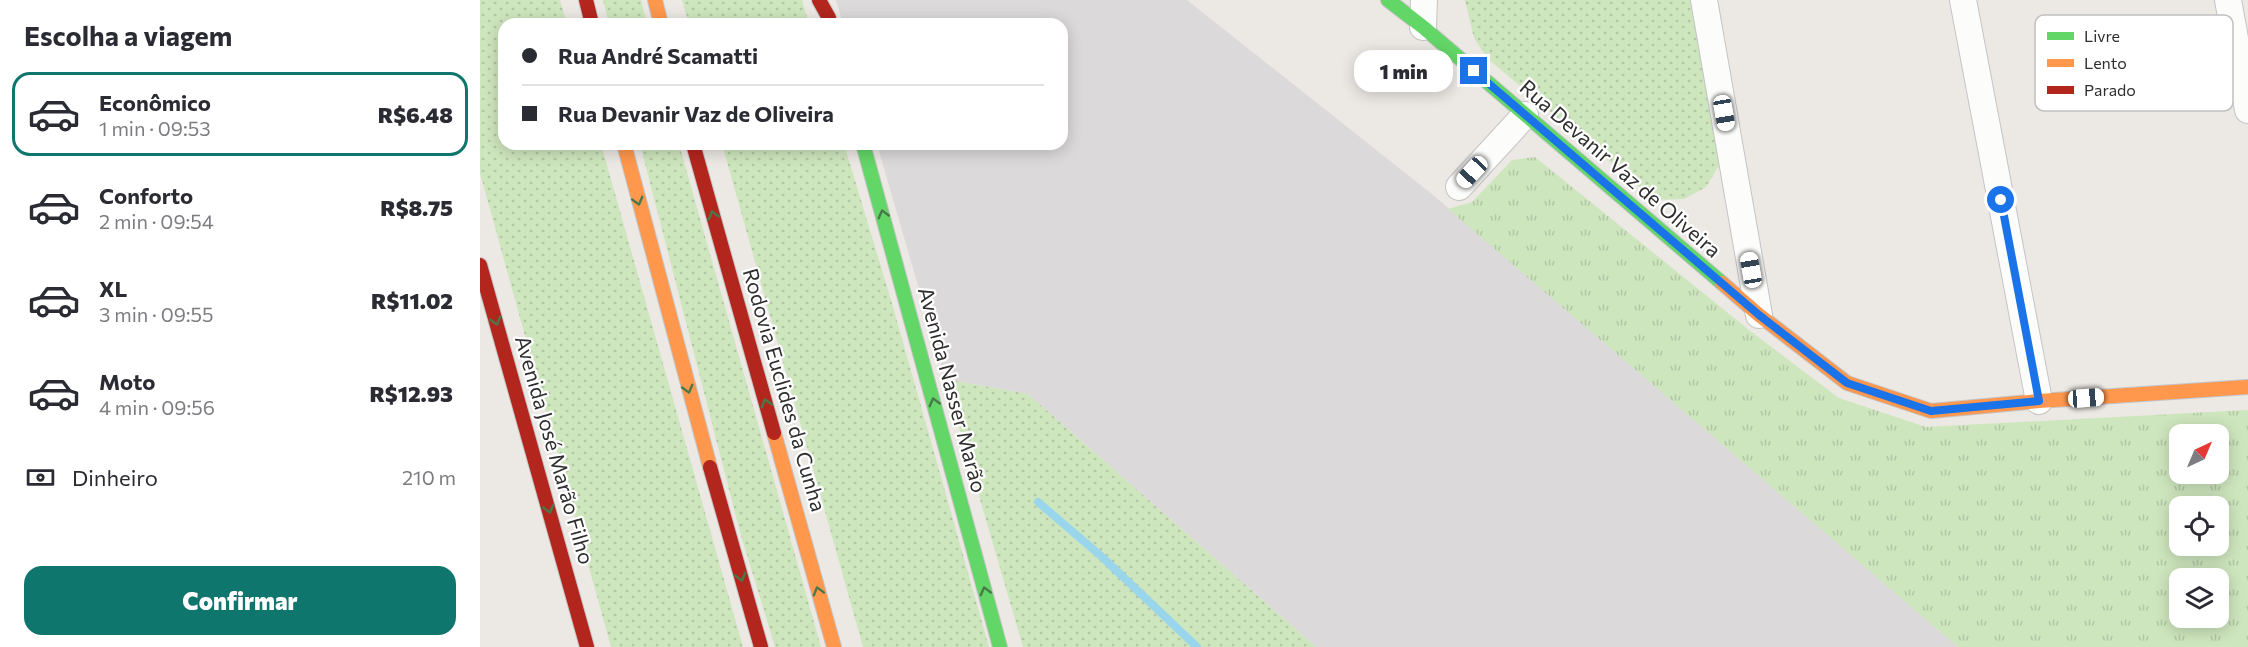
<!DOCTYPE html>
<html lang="pt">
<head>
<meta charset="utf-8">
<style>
	:root { --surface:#fff; --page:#f7f7f7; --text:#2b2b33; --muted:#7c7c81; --line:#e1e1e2; --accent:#0f766e }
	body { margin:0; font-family:Commissioner,sans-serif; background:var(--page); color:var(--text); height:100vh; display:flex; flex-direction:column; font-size:22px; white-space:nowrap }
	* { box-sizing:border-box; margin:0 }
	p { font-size:20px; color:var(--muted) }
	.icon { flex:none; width:33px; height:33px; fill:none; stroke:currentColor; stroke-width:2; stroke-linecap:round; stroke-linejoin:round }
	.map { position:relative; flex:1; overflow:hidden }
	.sheet { display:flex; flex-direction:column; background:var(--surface); width:480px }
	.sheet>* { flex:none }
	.guide { position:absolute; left:18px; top:18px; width:570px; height:132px; border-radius:18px; box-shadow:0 3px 15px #0003; display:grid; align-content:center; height:132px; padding:0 24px; background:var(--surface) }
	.needle { width:39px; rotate:44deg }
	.controls { position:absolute; left:1689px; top:424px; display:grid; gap:12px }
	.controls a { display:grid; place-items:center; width:60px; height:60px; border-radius:12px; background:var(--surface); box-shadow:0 3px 15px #0003; font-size:30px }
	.end { position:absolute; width:27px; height:27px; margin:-14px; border:8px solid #1a73e8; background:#fff; box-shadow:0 0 0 3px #fff }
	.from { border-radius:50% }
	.bubble { position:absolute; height:42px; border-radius:18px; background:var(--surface); box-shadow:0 3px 15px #0003; font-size:20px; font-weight:800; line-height:42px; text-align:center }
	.car { position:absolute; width:18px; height:36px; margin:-18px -9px; border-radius:8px; box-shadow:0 0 4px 2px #0007; background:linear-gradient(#fff 24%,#345 0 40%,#fff 0 76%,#345 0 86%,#fff 0) }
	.guide b { display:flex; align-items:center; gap:21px; height:57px; font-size:22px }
	.guide b+b { border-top:2px solid var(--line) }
	.guide i { width:15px; height:15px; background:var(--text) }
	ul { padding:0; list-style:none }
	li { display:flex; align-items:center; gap:18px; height:84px; margin:0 12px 9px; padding:0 12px; border:3px solid transparent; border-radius:18px }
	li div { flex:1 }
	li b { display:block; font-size:22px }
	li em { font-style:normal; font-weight:800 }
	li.current { border-color:var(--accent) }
	li>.icon { width:54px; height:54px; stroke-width:1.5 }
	h2 { padding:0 24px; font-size:27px; line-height:72px }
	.pay { display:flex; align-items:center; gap:15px; height:66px; padding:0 24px; font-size:22px }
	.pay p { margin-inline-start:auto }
	.cta { display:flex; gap:12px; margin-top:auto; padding:12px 24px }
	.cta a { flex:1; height:69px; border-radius:18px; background:var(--accent); color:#fff; font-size:24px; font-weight:800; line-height:69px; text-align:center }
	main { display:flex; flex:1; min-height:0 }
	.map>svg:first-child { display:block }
	.industrial { fill:#dcd9db }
	.grass { fill:url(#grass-dots) }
	.park { fill:url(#park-tufts); fill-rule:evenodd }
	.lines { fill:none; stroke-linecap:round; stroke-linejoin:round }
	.stream { stroke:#99d6ec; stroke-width:8 }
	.street-casing { stroke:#c5c4c5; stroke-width:28 }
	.fast-casing { stroke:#c5c4c5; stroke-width:16 }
	.slow-casing { stroke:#c5c4c5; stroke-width:16 }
	.jam-casing { stroke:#c5c4c5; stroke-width:16 }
	.street { stroke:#fcfcfb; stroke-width:26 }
	.fast { stroke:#63d668; stroke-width:14 }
	.slow { stroke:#ff974d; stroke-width:14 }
	.jam { stroke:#b3261e; stroke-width:14 }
	.oneway { stroke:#467a48 }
	.route { stroke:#1a73e8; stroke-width:8 }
	.labels { text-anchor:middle; stroke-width:4.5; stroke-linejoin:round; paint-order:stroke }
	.street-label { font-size:21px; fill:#2e2e2e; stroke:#fff }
	.key { fill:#fff; stroke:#c0c0c0; stroke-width:1.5 }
	.key-label { font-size:16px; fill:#2e2e2e }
</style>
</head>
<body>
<main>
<section class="sheet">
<h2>Escolha a viagem</h2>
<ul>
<li class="current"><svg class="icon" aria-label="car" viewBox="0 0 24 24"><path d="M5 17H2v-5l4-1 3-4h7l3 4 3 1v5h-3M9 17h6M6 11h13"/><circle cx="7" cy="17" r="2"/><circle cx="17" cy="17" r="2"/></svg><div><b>Econômico</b><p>1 min · 09:53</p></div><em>R$6.48</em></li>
<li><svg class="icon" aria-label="car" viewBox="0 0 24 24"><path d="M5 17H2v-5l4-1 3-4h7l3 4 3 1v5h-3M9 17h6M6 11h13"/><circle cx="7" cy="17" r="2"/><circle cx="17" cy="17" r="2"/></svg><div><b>Conforto</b><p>2 min · 09:54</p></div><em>R$8.75</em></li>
<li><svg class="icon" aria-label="car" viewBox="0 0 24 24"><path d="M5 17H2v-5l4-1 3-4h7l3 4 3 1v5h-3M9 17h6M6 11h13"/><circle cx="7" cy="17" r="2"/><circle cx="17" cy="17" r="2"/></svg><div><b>XL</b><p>3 min · 09:55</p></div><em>R$11.02</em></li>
<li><svg class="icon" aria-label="car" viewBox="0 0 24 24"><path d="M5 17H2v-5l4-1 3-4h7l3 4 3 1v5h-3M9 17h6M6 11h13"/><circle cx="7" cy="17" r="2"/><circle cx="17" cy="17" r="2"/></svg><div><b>Moto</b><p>4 min · 09:56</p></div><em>R$12.93</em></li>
</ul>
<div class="pay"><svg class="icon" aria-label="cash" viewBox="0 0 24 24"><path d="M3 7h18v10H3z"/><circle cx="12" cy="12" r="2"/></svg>Dinheiro<p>210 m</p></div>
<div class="cta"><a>Confirmar</a></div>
</section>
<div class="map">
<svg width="1768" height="647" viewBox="0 0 1768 647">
	<defs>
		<pattern id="grass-dots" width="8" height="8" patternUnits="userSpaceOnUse" patternTransform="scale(1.5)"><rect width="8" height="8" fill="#cee6be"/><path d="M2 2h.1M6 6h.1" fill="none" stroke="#b1c6a4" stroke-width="1.8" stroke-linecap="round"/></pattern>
		<pattern id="park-tufts" width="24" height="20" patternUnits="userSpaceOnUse" patternTransform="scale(1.5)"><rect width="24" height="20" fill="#cee6be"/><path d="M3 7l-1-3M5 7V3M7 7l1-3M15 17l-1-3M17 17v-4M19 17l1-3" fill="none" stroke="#b1c6a4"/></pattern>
	</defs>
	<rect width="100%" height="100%" fill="#ece8e4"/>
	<polygon class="industrial" points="356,0 707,0 953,195 1478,647 836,647 548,394 465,379 397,144 582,144 582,24 363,24"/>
	<g class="grass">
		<polygon points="0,0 80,0 87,24 24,24 24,144 121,144 263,647 131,647 0,173"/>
		<polygon points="123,0 161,0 167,24 129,24"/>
		<polygon points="202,0 322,0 329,24 209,24"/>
		<polygon points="985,0 1210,0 1240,164 1226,187 1204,199 1175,200 1007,58 994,38"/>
		<polygon points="160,144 199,144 341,647 295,647 260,532"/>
		<polygon points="242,144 364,144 413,307 509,647 383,647"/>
		<polygon points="465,379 548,394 836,647 543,647"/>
	</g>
	<path class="park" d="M 1055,157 L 1269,330 L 1359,398 L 1446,427 L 1768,410 L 1768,647 L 1478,647 L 968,209 L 992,202 L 1032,160 ZM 1700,435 L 1738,435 L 1738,474 L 1700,474 ZM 1700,507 L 1738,507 L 1738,546 L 1700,546 ZM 1700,579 L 1738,579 L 1738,618 L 1700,618 Z"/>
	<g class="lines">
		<polyline class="stream" points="558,502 621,556 717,647"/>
		<g class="street-casing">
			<g id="street">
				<polyline points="1224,0 1279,315"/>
				<polyline points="1483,0 1559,401"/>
				<polyline points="1748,0 1768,110"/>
				<polyline points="943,27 944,0"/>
				<polyline points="979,187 1045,115"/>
			</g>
		</g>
		<g class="fast-casing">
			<g id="fast">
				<polyline points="908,0 943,27 1242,283"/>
				<polyline points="383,144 520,647"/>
			</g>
		</g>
		<g class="slow-casing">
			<g id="slow">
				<polyline points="175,0 181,24"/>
				<polyline points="144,144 230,467"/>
				<polyline points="1242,283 1279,315 1367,383 1451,411 1559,401 1768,387"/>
				<polyline points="294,433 354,647"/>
			</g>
		</g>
		<g class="jam-casing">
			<g id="jam">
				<polyline points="106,0 112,24"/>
				<polyline points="339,0 349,18"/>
				<polyline points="213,144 294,433"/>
				<polyline points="0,265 107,647"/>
				<polyline points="230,467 281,647"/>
			</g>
		</g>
		<use href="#street" class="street"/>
		<use href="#fast" class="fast"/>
		<use href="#slow" class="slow"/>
		<use href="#jam" class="jam"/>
	</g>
	<defs><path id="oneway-chevron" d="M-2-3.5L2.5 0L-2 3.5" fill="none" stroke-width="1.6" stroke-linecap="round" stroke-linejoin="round" transform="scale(1.5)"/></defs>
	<g class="oneway">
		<use href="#oneway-chevron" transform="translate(158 201) rotate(75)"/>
		<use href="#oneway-chevron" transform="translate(403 214) rotate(-105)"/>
		<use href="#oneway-chevron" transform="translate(233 215) rotate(-106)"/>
		<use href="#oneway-chevron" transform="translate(16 321) rotate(74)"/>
		<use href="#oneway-chevron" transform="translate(208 389) rotate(75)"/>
		<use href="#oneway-chevron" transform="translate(454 402) rotate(-105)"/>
		<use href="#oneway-chevron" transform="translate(286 403) rotate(-106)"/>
		<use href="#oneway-chevron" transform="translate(69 509) rotate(74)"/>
		<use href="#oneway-chevron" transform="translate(261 577) rotate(74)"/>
		<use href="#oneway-chevron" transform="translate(338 591) rotate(-106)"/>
		<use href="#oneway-chevron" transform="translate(505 591) rotate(-105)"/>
	</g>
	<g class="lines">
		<polyline class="route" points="994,71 1279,315 1367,383 1451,411 1559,401 1521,200"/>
	</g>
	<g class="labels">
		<g class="street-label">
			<text transform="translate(1140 169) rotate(41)" y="7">Rua Devanir Vaz de Oliveira</text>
			<text transform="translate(304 390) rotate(74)" y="7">Rodovia Euclides da Cunha</text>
			<text transform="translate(472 390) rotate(75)" y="7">Avenida Nasser Marão</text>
			<text transform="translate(74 450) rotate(74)" y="7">Avenida José Marão Filho</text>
		</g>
	</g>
	<rect x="1555" y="15" width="198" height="96" rx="9" class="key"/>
	<rect x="1567" y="32" width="27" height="8" fill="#63d668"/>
	<rect x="1567" y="59" width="27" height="8" fill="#ff974d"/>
	<rect x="1567" y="86" width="27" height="8" fill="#b3261e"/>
	<g class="key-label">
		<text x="1604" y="42">Livre</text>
		<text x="1604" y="69">Lento</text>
		<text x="1604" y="96">Parado</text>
	</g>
</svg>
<div class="controls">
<a><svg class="needle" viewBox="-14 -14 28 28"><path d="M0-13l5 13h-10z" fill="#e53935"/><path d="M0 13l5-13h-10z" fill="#7c7c81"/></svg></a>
<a><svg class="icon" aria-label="locate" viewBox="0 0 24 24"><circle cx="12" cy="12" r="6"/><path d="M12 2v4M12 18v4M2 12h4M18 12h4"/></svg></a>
<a><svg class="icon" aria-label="layers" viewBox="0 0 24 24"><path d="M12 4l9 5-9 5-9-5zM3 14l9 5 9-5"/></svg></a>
</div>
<i class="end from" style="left:1521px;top:200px"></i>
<i class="end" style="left:994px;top:71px"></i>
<div class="bubble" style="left:874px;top:50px;width:99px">1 min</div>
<i class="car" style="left:1244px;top:113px;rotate:170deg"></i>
<i class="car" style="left:992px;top:172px;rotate:223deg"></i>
<i class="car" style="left:1271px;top:270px;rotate:350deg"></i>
<i class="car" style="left:1606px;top:398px;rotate:86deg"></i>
<div class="guide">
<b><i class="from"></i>Rua André Scamatti</b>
<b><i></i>Rua Devanir Vaz de Oliveira</b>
</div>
</div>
</main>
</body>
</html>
